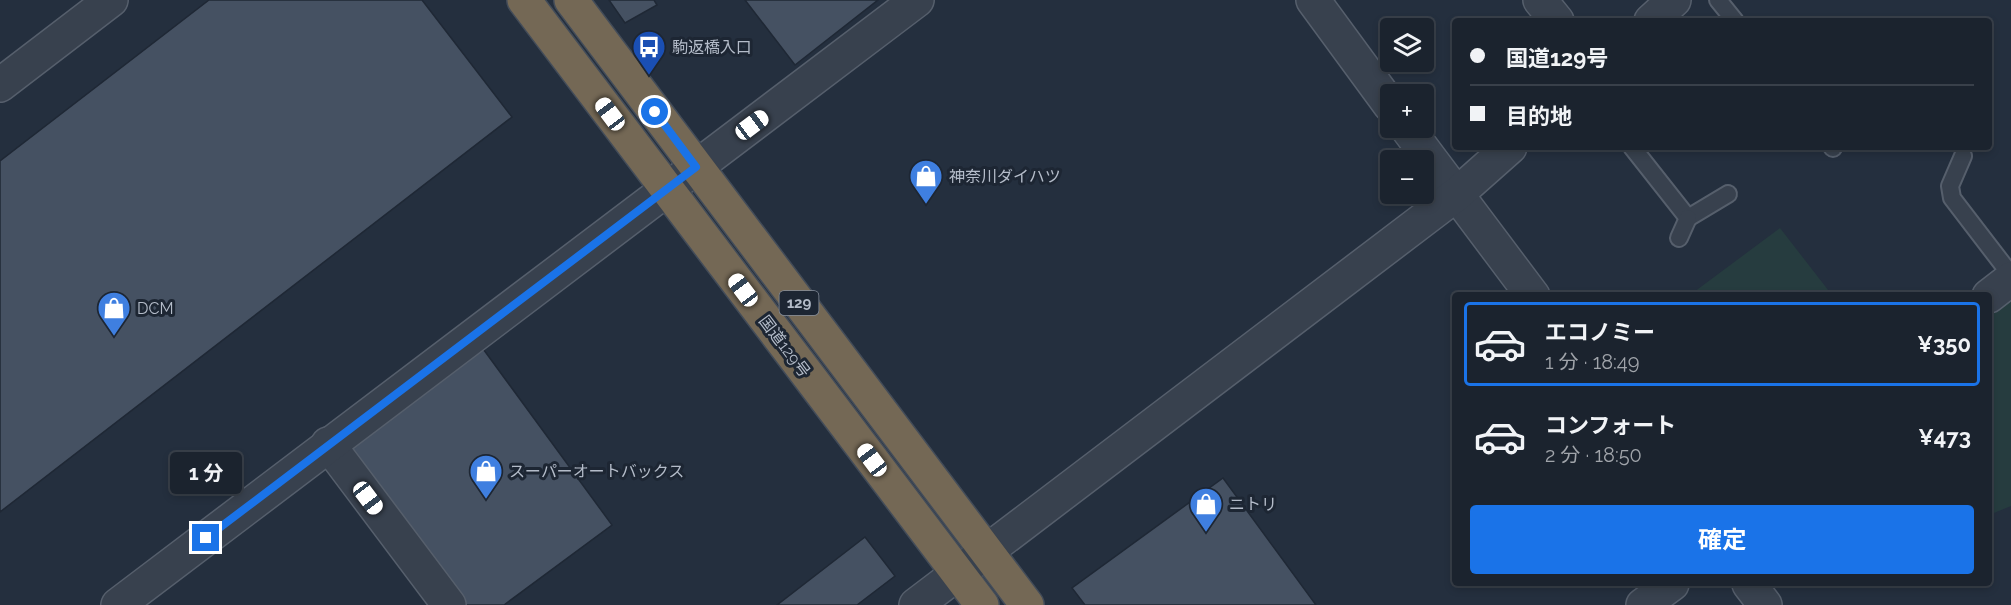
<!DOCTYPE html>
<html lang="ja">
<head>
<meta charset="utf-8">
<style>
	:root { --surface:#1b232e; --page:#242b36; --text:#f1f3f6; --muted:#a0a4aa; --line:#39404a; --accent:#1a73e8 }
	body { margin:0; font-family:Raleway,"Noto Sans JP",sans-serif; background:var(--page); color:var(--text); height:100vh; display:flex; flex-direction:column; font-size:22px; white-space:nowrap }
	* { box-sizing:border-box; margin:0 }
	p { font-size:20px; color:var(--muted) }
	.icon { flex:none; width:33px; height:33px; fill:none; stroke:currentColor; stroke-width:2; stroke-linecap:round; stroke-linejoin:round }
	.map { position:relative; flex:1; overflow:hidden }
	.drawer { position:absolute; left:1452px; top:292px; width:540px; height:294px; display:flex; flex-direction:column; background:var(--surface); border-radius:6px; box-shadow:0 3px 9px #0003,0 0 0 2px var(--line) }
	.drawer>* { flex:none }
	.top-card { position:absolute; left:1452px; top:18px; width:540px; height:132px; border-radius:6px; box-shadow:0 3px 9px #0003,0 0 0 2px var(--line); display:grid; align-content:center; height:132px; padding:0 18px; background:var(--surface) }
	.controls { position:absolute; left:1380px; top:18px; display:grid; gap:12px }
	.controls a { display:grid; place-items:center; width:54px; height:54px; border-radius:6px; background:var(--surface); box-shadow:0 3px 9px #0003,0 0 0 2px var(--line); font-size:30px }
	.end { position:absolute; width:27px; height:27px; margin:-14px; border:8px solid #1a73e8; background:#fff; box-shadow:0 0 0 3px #fff }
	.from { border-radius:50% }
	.bubble { position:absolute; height:42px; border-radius:6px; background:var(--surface); box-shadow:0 3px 9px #0003,0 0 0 2px var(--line); font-size:20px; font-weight:700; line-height:42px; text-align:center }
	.car { position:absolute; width:18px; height:36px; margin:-18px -9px; border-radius:8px; box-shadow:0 0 4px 2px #0007; background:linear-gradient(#fff 24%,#345 0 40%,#fff 0 76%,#345 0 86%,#fff 0) }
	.top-card b { display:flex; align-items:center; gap:21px; height:57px; font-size:22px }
	.top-card b+b { border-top:2px solid var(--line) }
	.top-card i { width:15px; height:15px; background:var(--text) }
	ul { padding:10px 0 0; list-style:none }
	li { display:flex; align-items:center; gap:18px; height:84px; margin:0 12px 9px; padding:0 6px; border:3px solid transparent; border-radius:6px }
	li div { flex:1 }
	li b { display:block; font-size:22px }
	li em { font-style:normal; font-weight:700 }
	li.current { border-color:var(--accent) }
	li>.icon { width:54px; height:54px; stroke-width:1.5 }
	.cta { display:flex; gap:12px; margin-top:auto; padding:12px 18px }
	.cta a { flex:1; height:69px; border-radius:6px; background:var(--accent); color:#fff; font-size:24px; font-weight:700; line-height:69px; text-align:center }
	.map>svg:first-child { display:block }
	.green { fill:#263c3f }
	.building { fill:#455162; stroke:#1f2835; stroke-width:1.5 }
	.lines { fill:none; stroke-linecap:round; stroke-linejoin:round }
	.lane-casing { stroke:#565f6c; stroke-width:20 }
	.street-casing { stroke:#565f6c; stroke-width:36 }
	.highway-casing { stroke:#434c59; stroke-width:36 }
	.lane { stroke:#38414e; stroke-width:16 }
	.street { stroke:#38414e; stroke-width:33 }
	.highway { stroke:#746855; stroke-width:33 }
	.route { stroke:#1a73e8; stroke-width:8 }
	.labels { text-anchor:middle; stroke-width:6; stroke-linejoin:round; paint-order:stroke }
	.shield { fill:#1d2633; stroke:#878f9c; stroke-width:1.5 }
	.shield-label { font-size:15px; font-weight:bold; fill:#b4bcc9 }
	.poi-label { font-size:16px; fill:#b4bcc9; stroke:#1d2633; text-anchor:start }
	.street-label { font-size:16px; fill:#b4bcc9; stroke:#1d2633 }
</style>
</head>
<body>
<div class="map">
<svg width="2011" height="605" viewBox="0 0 2011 605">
	<rect width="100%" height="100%" fill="#242f3e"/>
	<g class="green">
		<polygon points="1780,228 1832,295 1690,295"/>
		<polygon points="2011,287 2011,506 1989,515 1989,304"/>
	</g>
	<g class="building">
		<polygon points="209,0 422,0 512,117 0,512 0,161"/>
		<polygon points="609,0 654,0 657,5 625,23"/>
		<polygon points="745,0 878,0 795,65"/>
		<polygon points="481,346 612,525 504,605 456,605 341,450"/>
		<polygon points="1223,478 1316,605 1085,605 1072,588"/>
		<polygon points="865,537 895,576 857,605 777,605"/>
	</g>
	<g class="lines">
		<g class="lane-casing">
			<g id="lane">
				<polyline points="1718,0 1735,21"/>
				<polyline points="1632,147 1688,218 1728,194"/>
				<polyline points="1832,147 1833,148"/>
				<polyline points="1963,156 1950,186 1952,198 2011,275"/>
				<polyline points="1679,238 1688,218"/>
			</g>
		</g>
		<g class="street-casing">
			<g id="street">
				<polyline points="1313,0 1390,105"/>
				<polyline points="1540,0 1557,21"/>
				<polyline points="1651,21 1674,0"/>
				<polyline points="0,85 111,0"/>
				<polyline points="1407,128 1533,296"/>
				<polyline points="1989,296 2011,279"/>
				<polyline points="328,444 449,605"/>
				<polyline points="1749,584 1765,605"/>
				<polyline points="118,605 917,0"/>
				<polyline points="916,605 1457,194 1510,147"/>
				<polyline points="1643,605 1672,584"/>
			</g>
		</g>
		<g class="highway-casing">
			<g id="highway">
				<polyline points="524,0 982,605"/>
				<polyline points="571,0 1027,605"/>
			</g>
		</g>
		<use href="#lane" class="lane"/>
		<use href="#street" class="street"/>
		<use href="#highway" class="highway"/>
	</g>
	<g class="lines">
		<polyline class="route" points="206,538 696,167 655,112"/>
	</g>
	<defs>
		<g id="bus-pin" transform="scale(1.725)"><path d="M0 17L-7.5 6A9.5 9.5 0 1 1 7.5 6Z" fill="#1a4fb4" stroke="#1d2633"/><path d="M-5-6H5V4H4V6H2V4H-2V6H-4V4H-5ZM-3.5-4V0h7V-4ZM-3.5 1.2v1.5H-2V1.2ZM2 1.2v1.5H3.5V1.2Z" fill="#fff"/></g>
		<g id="shop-pin" transform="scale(1.725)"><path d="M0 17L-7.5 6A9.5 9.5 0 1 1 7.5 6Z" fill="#3f7fe0" stroke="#1d2633"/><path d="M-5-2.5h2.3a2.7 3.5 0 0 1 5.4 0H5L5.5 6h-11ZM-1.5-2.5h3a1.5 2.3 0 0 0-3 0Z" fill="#fff"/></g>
	</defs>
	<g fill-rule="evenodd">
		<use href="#bus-pin" x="649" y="47"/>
		<use href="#shop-pin" x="926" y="176"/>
		<use href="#shop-pin" x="114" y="308"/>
		<use href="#shop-pin" x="486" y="471"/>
		<use href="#shop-pin" x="1206" y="504"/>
	</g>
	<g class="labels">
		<rect class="shield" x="779.5" y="291" width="39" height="24" rx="4.5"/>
		<g class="shield-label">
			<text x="799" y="308">129</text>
		</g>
		<g class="poi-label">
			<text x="672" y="53">駒返橋入口</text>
			<text x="949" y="182">神奈川ダイハツ</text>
			<text x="137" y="314">DCM</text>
			<text x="509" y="477">スーパーオートバックス</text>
			<text x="1229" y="510">ニトリ</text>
		</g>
		<g class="street-label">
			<text transform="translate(785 346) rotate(53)" y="6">国道129号</text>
		</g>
	</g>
</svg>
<div class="controls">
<a><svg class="icon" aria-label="layers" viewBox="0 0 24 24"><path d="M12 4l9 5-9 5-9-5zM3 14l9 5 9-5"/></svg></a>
<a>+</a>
<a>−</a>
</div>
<i class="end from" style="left:655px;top:112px"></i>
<i class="end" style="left:206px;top:538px"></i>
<div class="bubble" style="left:170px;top:452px;width:72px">1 分</div>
<i class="car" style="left:610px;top:114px;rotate:323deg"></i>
<i class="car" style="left:752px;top:125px;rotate:53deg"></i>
<i class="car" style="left:743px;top:290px;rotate:323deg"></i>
<i class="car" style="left:872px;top:460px;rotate:323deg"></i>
<i class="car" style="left:368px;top:498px;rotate:143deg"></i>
<div class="top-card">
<b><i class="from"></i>国道129号</b>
<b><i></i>目的地</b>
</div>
<section class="drawer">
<ul>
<li class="current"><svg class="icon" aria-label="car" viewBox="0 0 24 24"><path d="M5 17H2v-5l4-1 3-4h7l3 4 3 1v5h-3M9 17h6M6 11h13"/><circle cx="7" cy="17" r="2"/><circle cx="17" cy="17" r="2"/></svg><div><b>エコノミー</b><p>1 分 · 18:49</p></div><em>¥350</em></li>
<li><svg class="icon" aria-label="car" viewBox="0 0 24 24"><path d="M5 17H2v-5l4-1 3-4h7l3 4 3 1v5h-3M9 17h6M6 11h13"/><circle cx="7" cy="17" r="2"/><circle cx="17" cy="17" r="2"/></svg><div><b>コンフォート</b><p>2 分 · 18:50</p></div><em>¥473</em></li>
</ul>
<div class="cta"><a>確定</a></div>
</section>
</div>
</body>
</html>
